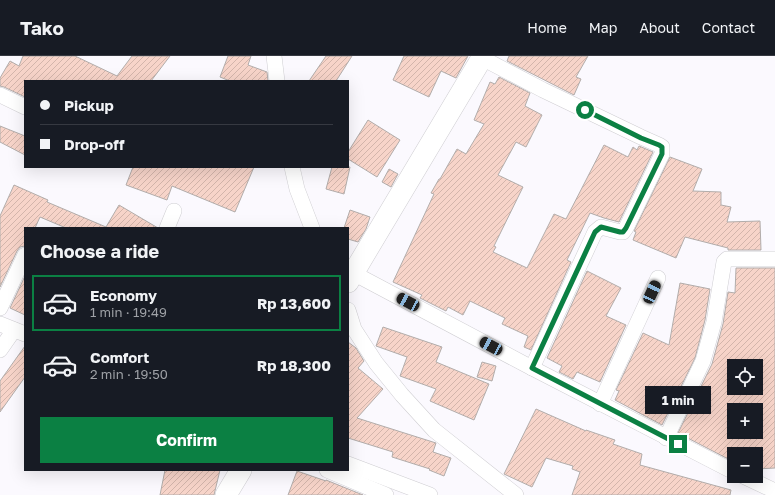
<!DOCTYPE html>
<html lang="en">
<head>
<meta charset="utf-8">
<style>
	:root { --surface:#171b24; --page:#242831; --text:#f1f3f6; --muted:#9ea1a6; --line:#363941; --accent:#0b8043 }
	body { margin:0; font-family:"Golos Text",sans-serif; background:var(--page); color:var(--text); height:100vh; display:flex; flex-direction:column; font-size:15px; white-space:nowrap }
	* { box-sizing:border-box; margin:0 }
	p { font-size:13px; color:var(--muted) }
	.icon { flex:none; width:22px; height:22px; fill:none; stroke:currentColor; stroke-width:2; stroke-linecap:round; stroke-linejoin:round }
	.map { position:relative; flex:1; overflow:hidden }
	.panel { position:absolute; left:24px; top:171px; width:325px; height:244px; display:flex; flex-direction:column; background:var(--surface); border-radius:0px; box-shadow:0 4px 16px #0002 }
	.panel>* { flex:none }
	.guide { position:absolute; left:24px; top:24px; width:325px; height:88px; border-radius:0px; box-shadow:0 4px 16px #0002; display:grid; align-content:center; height:88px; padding:0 16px; background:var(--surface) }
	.controls { position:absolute; left:727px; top:303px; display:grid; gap:8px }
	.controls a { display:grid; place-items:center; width:36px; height:36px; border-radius:0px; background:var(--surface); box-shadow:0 4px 16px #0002; font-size:20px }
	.end { position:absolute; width:18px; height:18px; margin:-9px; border:5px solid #0b8043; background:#fff; box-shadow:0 0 0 2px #fff }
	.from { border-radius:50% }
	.bubble { position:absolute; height:28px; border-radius:0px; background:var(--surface); box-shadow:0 4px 16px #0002; font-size:13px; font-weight:700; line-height:28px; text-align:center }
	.car { position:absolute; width:12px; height:24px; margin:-12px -6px; border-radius:5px; box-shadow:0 0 3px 1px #0007; background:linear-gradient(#222 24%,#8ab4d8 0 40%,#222 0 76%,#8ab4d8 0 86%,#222 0) }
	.guide b { display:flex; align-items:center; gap:14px; height:38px; font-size:15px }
	.guide b+b { border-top:1px solid var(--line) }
	.guide i { width:10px; height:10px; background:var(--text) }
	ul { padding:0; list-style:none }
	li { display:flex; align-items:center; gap:12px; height:56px; margin:0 8px 6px; padding:0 8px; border:2px solid transparent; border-radius:0px }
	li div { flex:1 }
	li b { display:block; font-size:15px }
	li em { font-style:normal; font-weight:700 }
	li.active { border-color:var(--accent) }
	li>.icon { width:36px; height:36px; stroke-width:1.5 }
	h2 { padding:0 16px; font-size:18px; line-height:48px }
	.cta { display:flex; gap:8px; margin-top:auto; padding:8px 16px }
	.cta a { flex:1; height:46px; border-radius:0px; background:var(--accent); color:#fff; font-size:16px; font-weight:700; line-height:46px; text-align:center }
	header { display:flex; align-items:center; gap:24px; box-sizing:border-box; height:56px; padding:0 20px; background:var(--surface); border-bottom:1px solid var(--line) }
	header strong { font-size:19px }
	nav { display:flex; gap:22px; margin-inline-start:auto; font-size:14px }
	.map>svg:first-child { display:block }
	.building { fill:url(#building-hatch); stroke:#b2adab; fill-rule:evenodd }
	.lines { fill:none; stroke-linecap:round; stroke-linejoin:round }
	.street-casing { stroke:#cfced2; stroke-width:16 }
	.secondary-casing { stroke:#cfced2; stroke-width:22 }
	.street { stroke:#fff; stroke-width:15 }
	.secondary { stroke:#fff; stroke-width:21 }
	.route { stroke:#0b8043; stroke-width:5 }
</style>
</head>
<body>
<header>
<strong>Tako</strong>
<nav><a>Home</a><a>Map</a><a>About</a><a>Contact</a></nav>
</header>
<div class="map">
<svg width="775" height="439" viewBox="0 0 775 439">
	<defs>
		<pattern id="building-hatch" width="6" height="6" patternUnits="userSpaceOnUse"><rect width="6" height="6" fill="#f7d4c9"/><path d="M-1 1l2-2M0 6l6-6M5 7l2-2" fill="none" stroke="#d3b5ab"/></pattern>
	</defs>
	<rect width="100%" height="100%" fill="#fbf9fe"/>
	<g class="building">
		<polygon points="23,0 75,0 117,20 132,0 170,0 151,25 25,25 25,41 4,31 0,30 0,22 10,5 19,10"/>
		<polygon points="228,0 251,0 248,9 267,16 268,25 230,25 220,21"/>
		<polygon points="326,0 352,0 336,25 309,25"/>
		<polygon points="404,0 468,0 456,22 441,15 429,41 393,24"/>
		<polygon points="509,0 588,0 576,21 581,23 574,39 507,5"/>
		<polygon points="499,21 530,37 525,50 542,59 526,91 516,86 498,119 523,131 494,190 496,191 493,196 527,212 554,158 566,163 604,89 628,101 633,91 637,94 639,90 653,96 619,166 604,162 590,157 567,204 571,206 531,294 524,291 528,280 502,268 505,262 470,245 463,259 448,251 446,255 420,242 422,239 393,226 434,138 431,137 439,123 440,123 457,93 466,98 484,68 474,64 490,26 495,28"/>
		<polygon points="368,64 400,84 377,121 348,103 348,96"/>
		<polygon points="0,70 25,80 25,99 0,86"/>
		<polygon points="670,101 702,113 693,135 721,136 721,149 731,151 727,166 760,165 761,194 728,194 728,192 685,181 676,202 633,184 636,176 634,175"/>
		<polygon points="133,111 254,111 235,156 172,130 167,144 126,129"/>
		<polygon points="332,111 350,111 344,138 326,133"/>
		<polygon points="389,113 398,118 391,131 382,126"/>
		<polygon points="14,129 48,144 47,146 106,171 119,149 158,172 66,172 40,161 35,172 25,172 25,190 20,191 17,195 0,231 0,160"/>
		<polygon points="350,154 370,161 366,173 358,186 348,183 348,172 344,172"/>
		<path d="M 736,212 L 775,212 L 775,412 L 756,413 L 756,398 L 734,398 L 734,406 L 678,377 L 712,308 L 723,268 L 728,236 L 735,237 ZM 734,310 L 756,310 L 756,332 L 734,332 ZM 734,354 L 756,354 L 756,376 L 734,376 Z"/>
		<polygon points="587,215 621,232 606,260 626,269 600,326 577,316 573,323 559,316 562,310 547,302"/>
		<polygon points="25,220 25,259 10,252"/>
		<polygon points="680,227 710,233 705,264 695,302 662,369 615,344 619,335 616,334 643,277 669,289"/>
		<polygon points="383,271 442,291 436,306 489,328 474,364 430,345 436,333 400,320 407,301 376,290"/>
		<polygon points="348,286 356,292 364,305 358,312 383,333 357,362 436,387 433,396 451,402 444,420 429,414 430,413 392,401 393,396 348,382"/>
		<polygon points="25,290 25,321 0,356 0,325"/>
		<polygon points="482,306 496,310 492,325 477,321"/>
		<polygon points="536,353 586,375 586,374 615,384 613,388 642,398 640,409 731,434 730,439 572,439 580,416 572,413 573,410 546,402 532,431 504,418"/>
		<polygon points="165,414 220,414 214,439 160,439"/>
		<polygon points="297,415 326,425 326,424 363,439 288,439"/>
	</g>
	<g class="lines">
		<g class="street-casing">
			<g id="street">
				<polyline points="274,0 277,25"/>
				<polyline points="482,2 543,34 641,81 659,89 662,91 662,98 626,172 623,176 620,176 601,171 595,176 532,312"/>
				<polyline points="0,39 25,51"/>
				<polyline points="292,111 297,133 312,172"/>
				<polyline points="167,172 174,155"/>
				<polyline points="353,217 532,312 734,416"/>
				<polyline points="0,252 25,199"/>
				<polyline points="348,254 354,273 376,307 402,339 434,374 516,439"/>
				<polyline points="0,268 25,278"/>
				<polyline points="0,294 14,274"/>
				<polyline points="600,348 658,222"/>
				<polyline points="666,382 703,305 714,266 724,206 727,203 775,203"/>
				<polyline points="348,408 430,439"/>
				<polyline points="327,414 386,439"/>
				<polyline points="743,420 775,435"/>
			</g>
		</g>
		<g class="secondary-casing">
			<g id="secondary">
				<polyline points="348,226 483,0"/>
				<polyline points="226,439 241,414"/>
			</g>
		</g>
		<use href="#street" class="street"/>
		<use href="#secondary" class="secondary"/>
	</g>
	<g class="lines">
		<polyline class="route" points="585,54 641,82 659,89 662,91 662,98 626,172 623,176 620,176 601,171 595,176 532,312 678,388"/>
	</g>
</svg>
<div class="controls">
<a><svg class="icon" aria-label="locate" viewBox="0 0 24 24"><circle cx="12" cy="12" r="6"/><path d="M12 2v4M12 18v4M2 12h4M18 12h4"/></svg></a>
<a>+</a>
<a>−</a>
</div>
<i class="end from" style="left:585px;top:54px"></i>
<i class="end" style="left:678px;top:388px"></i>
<div class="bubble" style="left:645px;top:330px;width:66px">1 min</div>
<i class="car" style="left:652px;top:236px;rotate:25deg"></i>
<i class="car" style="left:408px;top:246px;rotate:298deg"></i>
<i class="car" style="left:491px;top:290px;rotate:298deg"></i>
<div class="guide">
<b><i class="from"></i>Pickup</b>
<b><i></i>Drop-off</b>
</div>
<section class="panel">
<h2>Choose a ride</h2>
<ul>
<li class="active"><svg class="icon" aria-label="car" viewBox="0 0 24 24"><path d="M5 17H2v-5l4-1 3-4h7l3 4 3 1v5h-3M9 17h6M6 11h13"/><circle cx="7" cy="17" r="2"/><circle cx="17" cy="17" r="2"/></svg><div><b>Economy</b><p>1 min · 19:49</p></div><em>Rp 13,600</em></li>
<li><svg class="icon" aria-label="car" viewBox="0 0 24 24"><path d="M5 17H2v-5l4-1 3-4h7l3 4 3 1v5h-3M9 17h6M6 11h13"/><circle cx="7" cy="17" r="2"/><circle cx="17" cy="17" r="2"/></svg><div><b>Comfort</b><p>2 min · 19:50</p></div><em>Rp 18,300</em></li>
</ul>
<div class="cta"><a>Confirm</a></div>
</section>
</div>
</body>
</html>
